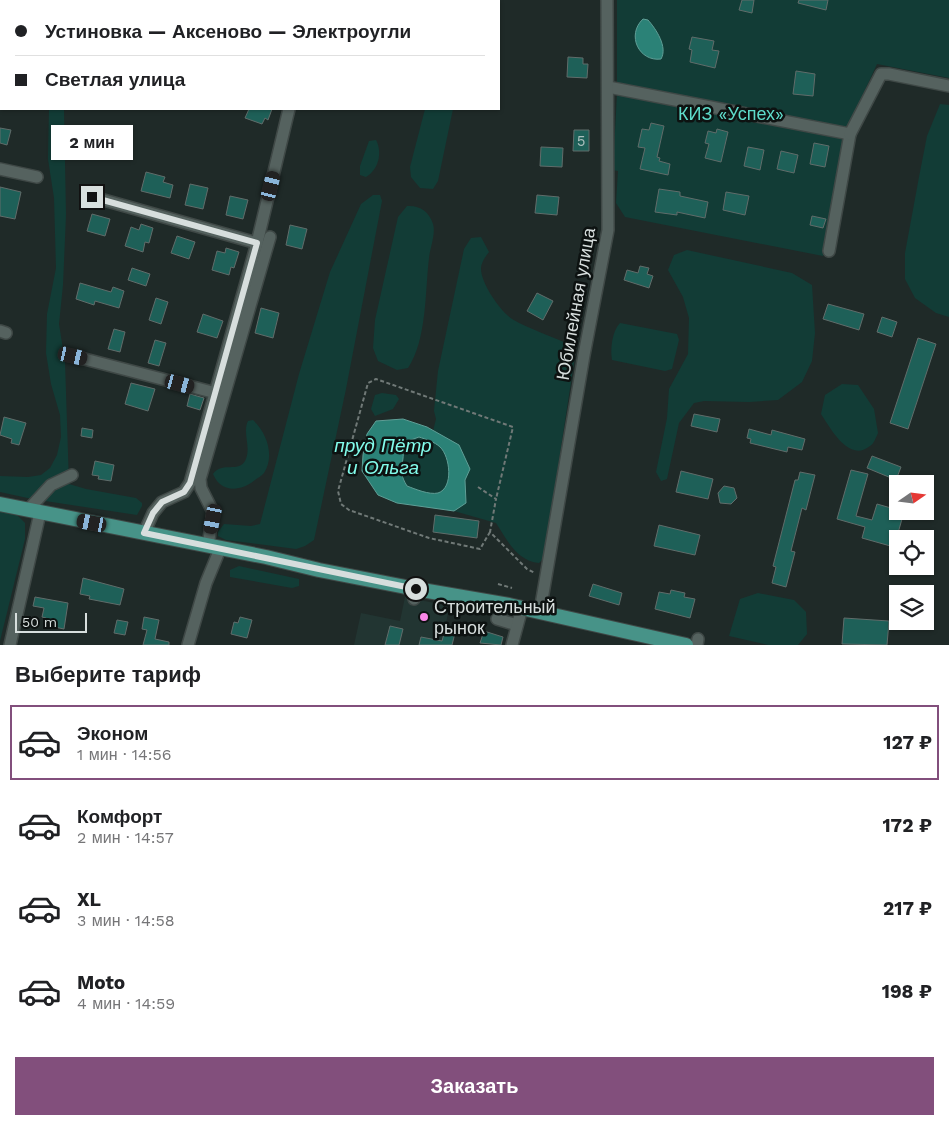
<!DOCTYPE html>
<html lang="ru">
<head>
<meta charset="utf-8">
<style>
	:root { --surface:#fff; --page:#f2f2f2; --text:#202124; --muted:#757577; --line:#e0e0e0; --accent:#824f7c }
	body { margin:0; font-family:"Work Sans",sans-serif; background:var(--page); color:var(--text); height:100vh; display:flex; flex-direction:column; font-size:19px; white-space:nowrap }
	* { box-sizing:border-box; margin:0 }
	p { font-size:16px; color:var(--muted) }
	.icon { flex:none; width:28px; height:28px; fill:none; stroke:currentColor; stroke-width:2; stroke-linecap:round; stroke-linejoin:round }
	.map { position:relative; height:645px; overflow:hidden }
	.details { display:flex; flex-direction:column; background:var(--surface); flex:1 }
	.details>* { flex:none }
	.hud { position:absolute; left:0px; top:0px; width:500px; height:110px; box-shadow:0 1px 4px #0004; display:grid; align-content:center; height:110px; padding:0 15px; background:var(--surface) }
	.needle { width:32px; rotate:76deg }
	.controls { position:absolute; left:889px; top:475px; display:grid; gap:10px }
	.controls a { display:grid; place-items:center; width:45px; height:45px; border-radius:0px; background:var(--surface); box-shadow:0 1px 4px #0004; font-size:25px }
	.scale { position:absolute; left:15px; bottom:12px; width:72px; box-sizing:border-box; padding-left:5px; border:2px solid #d7dedd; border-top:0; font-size:14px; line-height:18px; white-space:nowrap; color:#d7dedd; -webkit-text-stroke:4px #0d1211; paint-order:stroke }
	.end { position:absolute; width:22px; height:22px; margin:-11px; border:6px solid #d7dedd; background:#111; box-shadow:0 0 0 2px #111 }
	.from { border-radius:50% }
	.bubble { position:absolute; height:35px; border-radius:0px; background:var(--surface); box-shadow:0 1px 4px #0004; font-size:16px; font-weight:700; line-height:35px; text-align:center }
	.car { position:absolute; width:15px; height:30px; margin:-15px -8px; border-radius:6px; box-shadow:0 0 4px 1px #0007; background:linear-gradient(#222 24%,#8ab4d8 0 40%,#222 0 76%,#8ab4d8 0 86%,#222 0) }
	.hud b { display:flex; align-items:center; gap:18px; height:48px; font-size:19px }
	.hud b+b { border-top:1px solid var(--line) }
	.hud i { width:12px; height:12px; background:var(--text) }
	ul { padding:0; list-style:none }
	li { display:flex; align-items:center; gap:15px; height:75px; margin:0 10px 8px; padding:0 5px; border:2px solid transparent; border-radius:0px }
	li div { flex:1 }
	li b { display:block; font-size:19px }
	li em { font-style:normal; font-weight:700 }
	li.current { border-color:var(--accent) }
	li>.icon { width:45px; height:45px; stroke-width:1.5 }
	h2 { padding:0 15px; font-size:22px; line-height:60px }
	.action { display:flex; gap:10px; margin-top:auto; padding:10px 15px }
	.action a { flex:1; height:58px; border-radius:0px; background:var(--accent); color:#fff; font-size:20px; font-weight:700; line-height:58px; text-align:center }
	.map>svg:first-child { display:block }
	.built { fill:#223532 }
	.green { fill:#123c36 }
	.water { fill:#2b8277; stroke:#5f9e96; fill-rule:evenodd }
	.building { fill:#1e6058; stroke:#606c6a }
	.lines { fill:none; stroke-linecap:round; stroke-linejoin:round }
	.minor-casing { stroke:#3f4846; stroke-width:14 }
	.major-casing { stroke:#3f4846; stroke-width:16 }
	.path { stroke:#707977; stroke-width:2; stroke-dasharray:4 2.5; stroke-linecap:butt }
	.minor { stroke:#55625f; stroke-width:11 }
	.major { stroke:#479388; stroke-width:14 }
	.route { stroke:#d7dedd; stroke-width:6 }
	.poi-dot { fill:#fa87e8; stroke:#0d1211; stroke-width:2 }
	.labels { text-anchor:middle; stroke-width:5; stroke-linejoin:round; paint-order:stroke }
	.number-label { font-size:15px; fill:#a9bebc }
	.park-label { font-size:18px; fill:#5edbca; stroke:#0d1211 }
	.street-label { font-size:18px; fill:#d7dedd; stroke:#0d1211 }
	.poi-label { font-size:18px; fill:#d7dedd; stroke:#0d1211; text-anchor:start }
	.water-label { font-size:19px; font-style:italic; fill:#82fceb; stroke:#0d1211 }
</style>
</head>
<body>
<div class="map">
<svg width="949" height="645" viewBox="0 0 949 645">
	<rect width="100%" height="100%" fill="#1f2a28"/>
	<polygon class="built" points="405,597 449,606 445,630 455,633 452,645 354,645 361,613 400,621"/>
	<g class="green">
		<polygon points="617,0 949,0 949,78 877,64 843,138 823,256 625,217 616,203 618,171 613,170 617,94"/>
		<polygon points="940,104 949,105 949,317 936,313 915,298 905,279 905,253 919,177 927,136"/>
		<polygon points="49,109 64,109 66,215 63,285 59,324 65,362 69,484 86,489 136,498 142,503 142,506 137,515 32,499 0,492 0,476 28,477 41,475 50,468 57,455 61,437 60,415 51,384 46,353 47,314 56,268 54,198 48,159"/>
		<polygon points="425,109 453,109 438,181 433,189 420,188 411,177 410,167"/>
		<path d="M 376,140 C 383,153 378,170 366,177 L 360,175 L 360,166 L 369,141 Z"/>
		<polygon points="373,195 380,195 382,201 346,389 314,540 305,546 296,549 226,540 218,536 218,532 224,524 251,526 260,524 299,374 330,272 361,204"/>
		<path d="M 407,206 C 419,205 429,211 433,224 C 436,233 430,248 429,258 C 425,291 427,340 408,368 L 397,370 L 378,361 L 373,348 L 375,320 L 398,217 Z"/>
		<path d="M 481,237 L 489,252 C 485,257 481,263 481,269 C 481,283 500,311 512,319 C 529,329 554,337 573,346 L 575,356 L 544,558 L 539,563 C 517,561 507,540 496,523 L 454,511 L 466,503 L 465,480 L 446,438 L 433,431 L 436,419 L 434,411 L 438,371 L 464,249 L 471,238 Z"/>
		<polygon points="687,250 792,273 812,285 815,333 812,361 802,382 778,400 749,402 704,401 694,403 679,423 667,479 661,481 656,472 667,418 669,389 688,354 689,318 683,297 668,270 674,255"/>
		<path d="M 620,323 L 677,334 L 679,340 L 672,369 L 665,371 L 612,360 C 610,350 612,331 620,323 Z"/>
		<path d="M 842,384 L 858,385 L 874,409 L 878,433 C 876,437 874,444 870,446 C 849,463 831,429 821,414 L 825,395 Z"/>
		<polygon points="382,393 396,395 399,399 393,409 375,416 371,409 375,395"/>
		<path d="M 253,420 C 267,433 275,456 264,473 C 262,476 257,478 255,480 C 240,492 221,493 213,474 C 222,461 238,473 245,461 C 252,448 242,433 248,421 Z"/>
		<path d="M 419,437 C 426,439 435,442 441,447 C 450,456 454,488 438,493 C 429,495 415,489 407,486 C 396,468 405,465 403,449 L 408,441 Z"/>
		<polygon points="0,511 16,514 25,523 25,539 0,641"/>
		<polygon points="239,566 299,579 299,586 292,588 230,577 230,570"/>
		<polygon points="758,593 794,600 806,612 807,634 798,645 768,645 729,636 740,599"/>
	</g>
	<g class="water">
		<path d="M 643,19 L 648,20 C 656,29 668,47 661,59 C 639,62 626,35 643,19 Z"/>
		<path d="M 403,419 L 427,427 L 459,445 L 470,469 L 465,480 L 466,503 L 454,511 L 397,503 L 378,495 L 362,471 L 363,455 L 367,434 L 376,421 ZM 419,437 C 425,439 435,442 440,447 C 450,456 454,488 438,493 C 429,495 415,489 407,486 C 396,468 405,465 403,449 L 408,441 Z"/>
	</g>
	<g class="building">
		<polygon points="742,0 754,0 752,13 739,10"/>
		<polygon points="799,0 828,0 826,10 798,3"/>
		<polygon points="692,37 714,41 712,50 719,51 715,68 690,62 692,50 689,49"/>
		<polygon points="568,57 583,58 583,64 588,64 587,78 567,77"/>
		<polygon points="796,71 815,74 813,96 793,94"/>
		<polygon points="249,109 272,109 268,120 265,118 262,124 245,118"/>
		<polygon points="651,123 664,126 657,157 660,158 659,161 670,164 668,175 640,169 645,148 638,147 642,129 649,130"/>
		<polygon points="0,128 11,130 7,145 0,143"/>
		<polygon points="717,129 728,132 721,162 705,158 709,144 705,143 708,131 716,133"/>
		<polygon points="574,130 589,130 589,151 573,151"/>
		<polygon points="814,143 829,146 825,167 810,164"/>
		<polygon points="541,147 563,148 562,167 540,166"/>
		<polygon points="748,147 764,150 760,170 744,166"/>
		<polygon points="781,151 798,155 794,173 777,169"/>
		<polygon points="146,172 165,177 163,182 173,185 170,198 141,191"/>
		<polygon points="190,184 208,188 203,209 185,205"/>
		<polygon points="0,187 21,192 15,219 0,216"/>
		<polygon points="659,189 680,192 680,196 708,202 705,218 677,212 677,215 655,212"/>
		<polygon points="726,192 749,196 745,215 723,210"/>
		<polygon points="537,195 559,197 557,215 535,213"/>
		<polygon points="230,196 248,200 243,219 226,215"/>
		<polygon points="92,214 110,219 105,236 87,231"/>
		<polygon points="812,216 826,219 823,228 810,225"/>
		<polygon points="141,224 153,228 149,243 145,242 143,252 125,246 131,227 139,230"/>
		<polygon points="290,225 307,229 302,249 286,245"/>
		<polygon points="177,236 195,242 189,259 171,253"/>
		<polygon points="226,248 239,252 234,268 231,267 229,275 212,270 217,251 225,253"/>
		<polygon points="640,266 649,268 647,274 653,276 649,288 624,280 627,270 638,273"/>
		<polygon points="132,268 150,274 146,286 128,280"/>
		<polygon points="80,283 111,292 113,287 124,291 119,308 95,301 94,305 76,299"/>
		<polygon points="537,293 553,301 543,320 527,311"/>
		<polygon points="156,298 168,302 161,324 149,320"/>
		<polygon points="828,304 864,314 859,330 823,319"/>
		<polygon points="261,308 279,313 273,338 255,333"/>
		<polygon points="203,314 223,321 217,338 197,332"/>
		<polygon points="882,317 897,322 892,337 877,332"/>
		<polygon points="114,329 125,332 120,352 108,349"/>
		<polygon points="918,338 936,344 908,429 890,423"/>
		<polygon points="155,340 166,343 159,366 148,363"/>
		<polygon points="131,383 155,389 148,411 125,404"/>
		<polygon points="190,394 204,398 200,410 187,406"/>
		<polygon points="694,414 720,419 717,432 691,426"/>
		<polygon points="4,417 26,423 19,445 11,443 12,439 0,435"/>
		<polygon points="82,428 93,430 92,438 81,436"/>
		<polygon points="749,429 771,435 772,430 805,439 802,450 788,447 787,452 750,443 751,439 747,438"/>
		<polygon points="872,456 901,467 896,480 867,468"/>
		<polygon points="95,461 114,465 111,481 98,479 99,476 92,475"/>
		<polygon points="851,470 868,474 856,516 872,520 877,504 898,510 898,511 904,512 894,547 862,538 865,527 837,519"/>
		<polygon points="681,471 713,479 708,499 676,492"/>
		<polygon points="800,472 815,475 806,510 802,508 791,551 795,552 786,587 772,583 776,567 773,566 795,480 798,480"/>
		<polygon points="724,486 734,488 737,498 731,504 720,503 718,493"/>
		<polygon points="435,515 479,521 477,538 433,532"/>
		<polygon points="659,525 700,535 695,555 654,546"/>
		<polygon points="83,578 124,589 120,605 89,599 90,596 80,594"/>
		<polygon points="593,584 622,593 619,605 589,596"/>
		<polygon points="671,590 685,593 684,597 695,599 690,618 655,609 659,592 670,594"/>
		<polygon points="35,597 68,603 64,629 45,625 46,618 42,617 44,608 33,606"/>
		<polygon points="144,617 159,620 155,639 169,642 169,645 143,645 147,630 142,629"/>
		<polygon points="240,617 252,620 247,638 231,634 234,622 238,623"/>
		<polygon points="844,618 889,621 887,645 842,644"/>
		<polygon points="117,620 128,622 125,635 114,633"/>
		<polygon points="390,626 403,629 399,645 385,645"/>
		<polygon points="445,630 455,633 452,645 419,645 421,637 442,641"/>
		<polygon points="484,631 503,637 501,645 480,643"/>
	</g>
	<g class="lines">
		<g class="minor-casing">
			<g id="minor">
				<polyline points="0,8 1,9"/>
				<polyline points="608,87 850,134 829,251"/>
				<polyline points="850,134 881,74 889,74 949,86"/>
				<polyline points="0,169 37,177"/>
				<polyline points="93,197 257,243"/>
				<polyline points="0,331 6,333"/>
				<polyline points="73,356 216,393"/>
				<polyline points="28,510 51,485 72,475"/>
				<polyline points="144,533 153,513 162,502 184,492 190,483 257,243 289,109"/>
				<polyline points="208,546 213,512 201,488 200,479 270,237"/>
				<polyline points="414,599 416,589"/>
				<polyline points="540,611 584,355 608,230 607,0"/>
				<polyline points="497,619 517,625"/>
				<polyline points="10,645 40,513"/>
				<polyline points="188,645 206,583 220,549"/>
				<polyline points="512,645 522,608"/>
				<polyline points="697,645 698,639"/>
			</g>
		</g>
		<g class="major-casing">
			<polyline id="major" points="0,504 266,557 319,570 416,589 509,605 686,645"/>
		</g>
		<g class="path">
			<polyline points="478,487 496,499 490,532 527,569 535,573"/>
			<polyline points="490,532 480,549 429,538 349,510 341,504 338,491 368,383 376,379 513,427 496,499"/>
			<polyline points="498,584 512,588"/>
		</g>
		<use href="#minor" class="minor"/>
		<use href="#major" class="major"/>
	</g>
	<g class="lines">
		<polyline class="route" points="92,197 257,243 190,483 184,492 162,502 153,513 144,533 416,589"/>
	</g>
	<circle class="poi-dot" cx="424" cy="617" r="5"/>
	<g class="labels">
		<g class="number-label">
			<text x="581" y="146">5</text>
		</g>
		<g class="park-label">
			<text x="731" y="120">КИЗ «Успех»</text>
		</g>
		<g class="street-label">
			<text transform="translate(576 304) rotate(-80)" y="6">Юбилейная улица</text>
		</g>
		<g class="poi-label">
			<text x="434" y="613">Строительный<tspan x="434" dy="21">рынок</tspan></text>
		</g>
		<g class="water-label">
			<text x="383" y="452">пруд Пётр<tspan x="383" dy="22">и Ольга</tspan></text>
		</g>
	</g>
</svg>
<div class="controls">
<a><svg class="needle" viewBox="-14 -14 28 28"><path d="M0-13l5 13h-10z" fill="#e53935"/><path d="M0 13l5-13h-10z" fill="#757577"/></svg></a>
<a><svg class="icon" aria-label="locate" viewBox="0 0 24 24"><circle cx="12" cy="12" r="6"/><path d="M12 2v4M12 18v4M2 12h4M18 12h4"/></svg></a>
<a><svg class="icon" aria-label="layers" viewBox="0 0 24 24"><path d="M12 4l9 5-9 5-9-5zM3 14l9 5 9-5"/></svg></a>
</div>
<div class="scale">50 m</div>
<i class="end from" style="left:416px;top:589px"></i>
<i class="end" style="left:92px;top:197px"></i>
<div class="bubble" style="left:51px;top:125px;width:82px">2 мин</div>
<i class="car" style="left:271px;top:186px;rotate:14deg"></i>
<i class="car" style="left:73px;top:356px;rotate:103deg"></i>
<i class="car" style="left:180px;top:384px;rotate:105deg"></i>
<i class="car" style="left:213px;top:519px;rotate:191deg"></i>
<i class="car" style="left:92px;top:523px;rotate:281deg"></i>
<div class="hud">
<b><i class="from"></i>Устиновка — Аксеново — Электроугли</b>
<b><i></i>Светлая улица</b>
</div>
</div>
<section class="details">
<h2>Выберите тариф</h2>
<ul>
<li class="current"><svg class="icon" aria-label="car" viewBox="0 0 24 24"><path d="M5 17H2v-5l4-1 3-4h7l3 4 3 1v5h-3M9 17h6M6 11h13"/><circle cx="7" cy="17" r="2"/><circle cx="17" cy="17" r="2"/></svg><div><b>Эконом</b><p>1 мин · 14:56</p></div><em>127 ₽</em></li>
<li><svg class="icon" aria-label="car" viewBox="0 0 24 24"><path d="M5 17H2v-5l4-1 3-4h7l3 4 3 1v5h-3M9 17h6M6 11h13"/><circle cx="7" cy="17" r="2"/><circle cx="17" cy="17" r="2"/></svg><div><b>Комфорт</b><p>2 мин · 14:57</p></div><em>172 ₽</em></li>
<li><svg class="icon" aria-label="car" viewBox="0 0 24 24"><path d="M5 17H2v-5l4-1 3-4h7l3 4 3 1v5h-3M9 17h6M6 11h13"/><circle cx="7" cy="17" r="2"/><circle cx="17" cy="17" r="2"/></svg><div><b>XL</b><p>3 мин · 14:58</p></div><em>217 ₽</em></li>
<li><svg class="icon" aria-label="car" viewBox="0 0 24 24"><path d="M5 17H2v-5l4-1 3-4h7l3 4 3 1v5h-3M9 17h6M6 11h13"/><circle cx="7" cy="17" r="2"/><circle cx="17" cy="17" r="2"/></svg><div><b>Moto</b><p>4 мин · 14:59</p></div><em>198 ₽</em></li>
</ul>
<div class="action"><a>Заказать</a></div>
</section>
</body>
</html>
